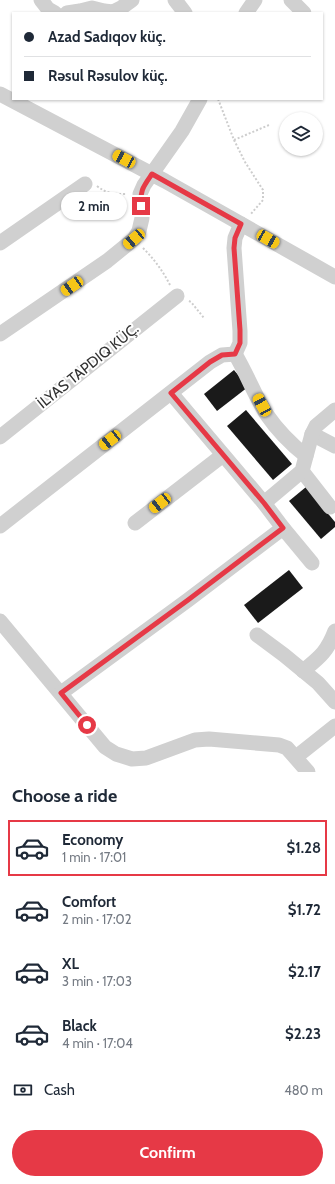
<!DOCTYPE html>
<html lang="en">
<head>
<meta charset="utf-8">
<style>
	:root { --surface:#fff; --page:#f6f6f7; --text:#1f2937; --muted:#747a83; --line:#e0e1e3; --accent:#e63946 }
	body { margin:0; font-family:Cabin,sans-serif; background:var(--page); color:var(--text); height:100vh; display:flex; flex-direction:column; font-size:15px; white-space:nowrap }
	* { box-sizing:border-box; margin:0 }
	p { font-size:13px; color:var(--muted) }
	.icon { flex:none; width:22px; height:22px; fill:none; stroke:currentColor; stroke-width:2; stroke-linecap:round; stroke-linejoin:round }
	.map { position:relative; height:772px; overflow:hidden }
	.side { display:flex; flex-direction:column; background:var(--surface); flex:1 }
	.side>* { flex:none }
	.guide { position:absolute; left:12px; top:12px; width:311px; height:88px; border-radius:0px; box-shadow:0 1px 3px #0004; display:grid; align-content:center; height:88px; padding:0 12px; background:var(--surface) }
	.tools { position:absolute; left:279px; top:112px; display:grid; gap:8px }
	.tools a { display:grid; place-items:center; width:44px; height:44px; border-radius:50%; background:var(--surface); box-shadow:0 1px 3px #0004; font-size:20px }
	.end { position:absolute; width:18px; height:18px; margin:-9px; border:5px solid #e63946; background:#fff; box-shadow:0 0 0 2px #fff }
	.from { border-radius:50% }
	.bubble { position:absolute; height:28px; border-radius:14px; background:var(--surface); box-shadow:0 1px 3px #0004; font-size:13px; font-weight:700; line-height:28px; text-align:center }
	.car { position:absolute; width:12px; height:24px; margin:-12px -6px; border-radius:5px; box-shadow:0 0 3px 1px #0007; background:linear-gradient(#f5c518 24%,#345 0 40%,#f5c518 0 76%,#345 0 86%,#f5c518 0) }
	.guide b { display:flex; align-items:center; gap:14px; height:38px; font-size:15px }
	.guide b+b { border-top:1px solid var(--line) }
	.guide i { width:10px; height:10px; background:var(--text) }
	ul { padding:0; list-style:none }
	li { display:flex; align-items:center; gap:12px; height:56px; margin:0 8px 6px; padding:0 4px; border:2px solid transparent; border-radius:0px }
	li div { flex:1 }
	li b { display:block; font-size:15px }
	li em { font-style:normal; font-weight:700 }
	li.current { border-color:var(--accent) }
	li>.icon { width:36px; height:36px; stroke-width:1.5 }
	h2 { padding:0 12px; font-size:18px; line-height:48px }
	.pay { display:flex; align-items:center; gap:10px; height:44px; padding:0 12px; font-size:15px }
	.pay p { margin-inline-start:auto }
	.action { display:flex; gap:8px; margin-top:auto; padding:8px 12px }
	.action a { flex:1; height:46px; border-radius:24px; background:var(--accent); color:#fff; font-size:16px; font-weight:700; line-height:46px; text-align:center }
	.map>svg:first-child { display:block }
	.building { fill:#1a1a1a }
	.lines { fill:none; stroke-linecap:round; stroke-linejoin:round }
	.path { stroke:#cdcdcd; stroke-width:2; stroke-dasharray:2 2; stroke-linecap:butt }
	.minor { stroke:#d0d0d0; stroke-width:15 }
	.route { stroke:#e63946; stroke-width:5 }
	.labels { text-anchor:middle; stroke-width:4; stroke-linejoin:round; paint-order:stroke }
	.street-label { font-size:15px; fill:#333; stroke:#fff }
</style>
</head>
<body>
<div class="map">
<svg width="335" height="772" viewBox="0 0 335 772">
	<rect width="100%" height="100%" fill="#fff"/>
	<g class="building">
		<polygon points="234,370 248,387 217,411 204,394"/>
		<polygon points="246,410 292,464 273,480 227,426"/>
		<polygon points="306,487 335,522 335,527 321,539 289,501"/>
		<polygon points="289,570 303,588 258,623 244,605"/>
	</g>
	<g class="lines">
		<g class="path">
			<polyline points="218,99 234,140 245,162 263,190 263,200 250,215"/>
			<polyline points="234,140 269,125"/>
			<path d="M 97,186 C 107,194 115,194 127,194"/>
			<path d="M 143,248 C 154,259 163,271 170,285"/>
			<polyline points="189,301 191,302 204,318"/>
		</g>
		<g class="minor">
			<polyline points="41,0 48,9 55,13"/>
			<polyline points="175,0 185,13"/>
			<polyline points="291,0 304,13"/>
			<polyline points="67,13 80,11 92,8 104,11 113,12 121,8 132,0"/>
			<polyline points="246,13 255,0"/>
			<polyline points="0,94 165,181 335,277"/>
			<polyline points="0,243 85,184"/>
			<polyline points="0,334 107,261 134,239 139,231 142,218 140,194 144,185 182,131 200,99"/>
			<polyline points="235,354 240,343 240,331 234,248 235,238 241,224"/>
			<path d="M 235,354 C 247,374 255,396 267,415 C 278,431 291,444 306,456"/>
			<polyline points="171,393 264,503"/>
			<polyline points="312,434 335,446"/>
			<polyline points="0,437 177,296"/>
			<polyline points="302,471 330,507"/>
			<polyline points="135,523 223,455"/>
			<polyline points="0,526 210,362 222,355 235,354"/>
			<polyline points="283,528 312,563"/>
			<polyline points="0,621 105,747 116,754 132,759 146,758 195,740 209,739 279,745 287,748 308,772"/>
			<polyline points="257,635 284,655 318,683 335,702"/>
			<path d="M 303,671 C 320,657 327,652 335,631"/>
			<polyline points="61,693 188,600 283,528 264,503 302,471 312,434 316,426 335,410"/>
			<polyline points="296,757 335,726"/>
		</g>
	</g>
	<g class="lines">
		<path class="route" d="M 87,725 L 61,693 L 188,600 L 283,528 L 264,503 L 171,393 L 210,362 L 222,355 L 235,354 L 240,343 L 240,330 L 234,248 L 235,238 L 241,224 L 152,174 C 143,187 140,190 141,206"/>
	</g>
	<g class="labels">
		<g class="street-label">
			<text transform="translate(88 366) rotate(-39)" y="5">İLYAS TAPDIQ KÜÇ.</text>
		</g>
	</g>
</svg>
<div class="tools">
<a><svg class="icon" aria-label="layers" viewBox="0 0 24 24"><path d="M12 4l9 5-9 5-9-5zM3 14l9 5 9-5"/></svg></a>
</div>
<i class="end from" style="left:87px;top:725px"></i>
<i class="end" style="left:141px;top:206px"></i>
<div class="bubble" style="left:61px;top:192px;width:66px">2 min</div>
<i class="car" style="left:124px;top:159px;rotate:298deg"></i>
<i class="car" style="left:134px;top:239px;rotate:230deg"></i>
<i class="car" style="left:268px;top:239px;rotate:120deg"></i>
<i class="car" style="left:72px;top:286px;rotate:236deg"></i>
<i class="car" style="left:262px;top:405px;rotate:331deg"></i>
<i class="car" style="left:110px;top:440px;rotate:232deg"></i>
<i class="car" style="left:160px;top:503px;rotate:232deg"></i>
<div class="guide">
<b><i class="from"></i>Azad Sadıqov küç.</b>
<b><i></i>Rəsul Rəsulov küç.</b>
</div>
</div>
<section class="side">
<h2>Choose a ride</h2>
<ul>
<li class="current"><svg class="icon" aria-label="car" viewBox="0 0 24 24"><path d="M5 17H2v-5l4-1 3-4h7l3 4 3 1v5h-3M9 17h6M6 11h13"/><circle cx="7" cy="17" r="2"/><circle cx="17" cy="17" r="2"/></svg><div><b>Economy</b><p>1 min · 17:01</p></div><em>$1.28</em></li>
<li><svg class="icon" aria-label="car" viewBox="0 0 24 24"><path d="M5 17H2v-5l4-1 3-4h7l3 4 3 1v5h-3M9 17h6M6 11h13"/><circle cx="7" cy="17" r="2"/><circle cx="17" cy="17" r="2"/></svg><div><b>Comfort</b><p>2 min · 17:02</p></div><em>$1.72</em></li>
<li><svg class="icon" aria-label="car" viewBox="0 0 24 24"><path d="M5 17H2v-5l4-1 3-4h7l3 4 3 1v5h-3M9 17h6M6 11h13"/><circle cx="7" cy="17" r="2"/><circle cx="17" cy="17" r="2"/></svg><div><b>XL</b><p>3 min · 17:03</p></div><em>$2.17</em></li>
<li><svg class="icon" aria-label="car" viewBox="0 0 24 24"><path d="M5 17H2v-5l4-1 3-4h7l3 4 3 1v5h-3M9 17h6M6 11h13"/><circle cx="7" cy="17" r="2"/><circle cx="17" cy="17" r="2"/></svg><div><b>Black</b><p>4 min · 17:04</p></div><em>$2.23</em></li>
</ul>
<div class="pay"><svg class="icon" aria-label="cash" viewBox="0 0 24 24"><path d="M3 7h18v10H3z"/><circle cx="12" cy="12" r="2"/></svg>Cash<p>480 m</p></div>
<div class="action"><a>Confirm</a></div>
</section>
</body>
</html>
